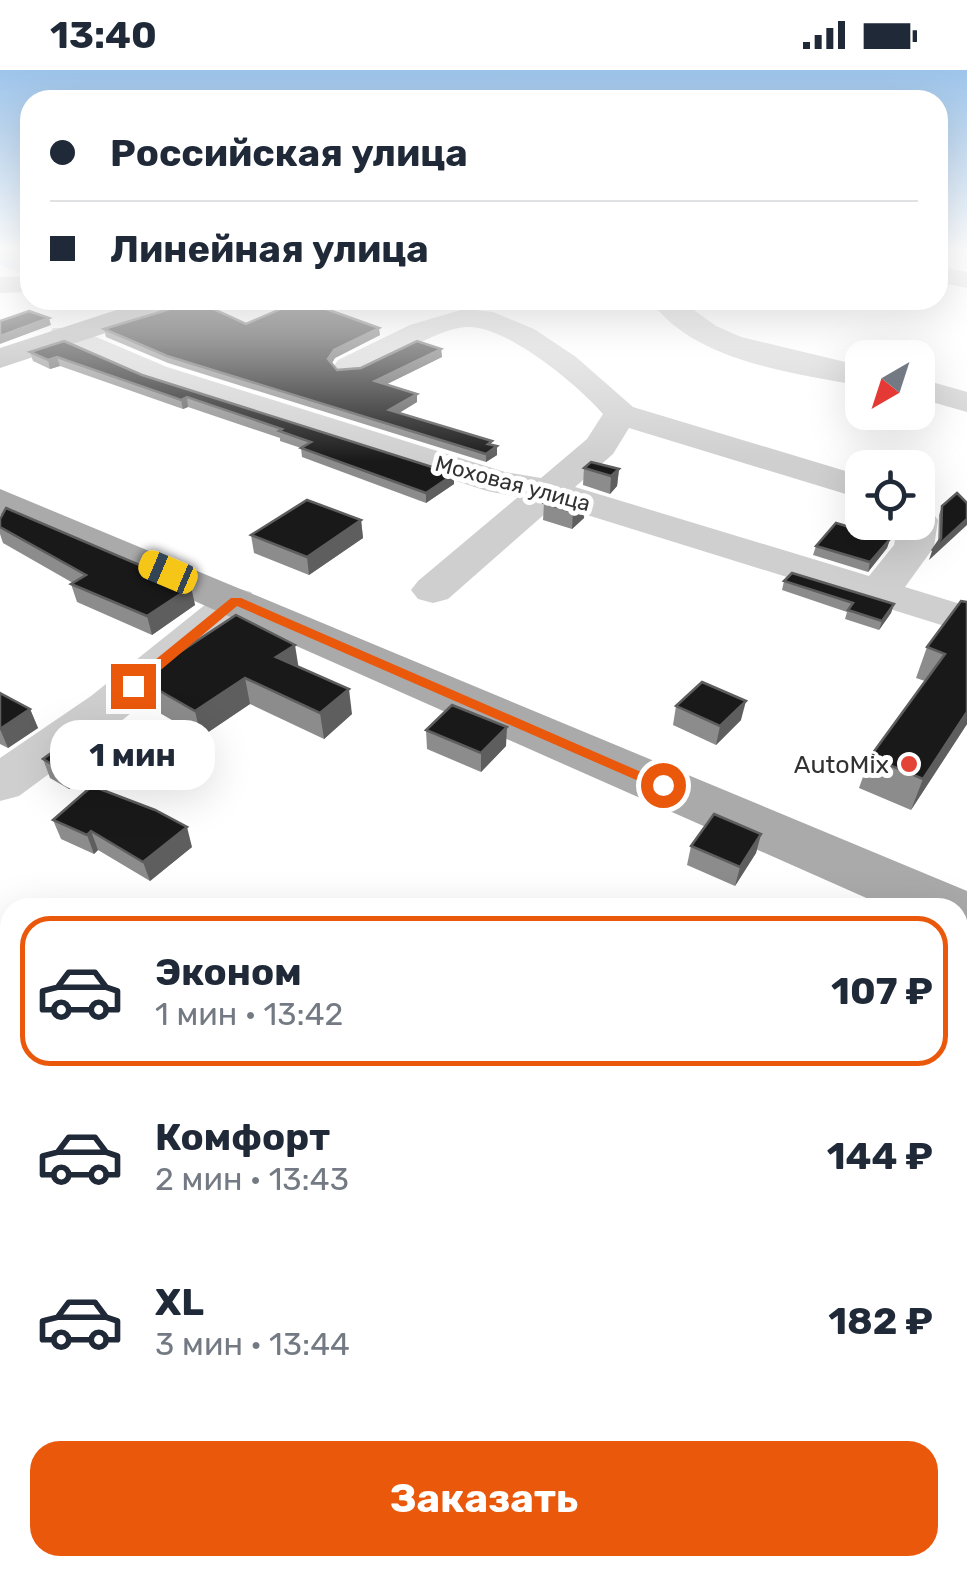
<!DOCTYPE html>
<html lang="ru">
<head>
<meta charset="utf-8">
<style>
	:root { --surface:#fff; --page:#f2f2f3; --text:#1f2937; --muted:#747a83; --line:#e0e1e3; --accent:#ea580c }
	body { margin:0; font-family:Rubik,sans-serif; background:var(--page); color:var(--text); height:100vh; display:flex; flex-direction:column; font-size:38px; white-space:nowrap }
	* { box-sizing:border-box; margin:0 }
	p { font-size:32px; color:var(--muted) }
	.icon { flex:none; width:55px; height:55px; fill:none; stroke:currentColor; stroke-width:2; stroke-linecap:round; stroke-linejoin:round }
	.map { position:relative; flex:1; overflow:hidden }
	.sheet { position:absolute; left:0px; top:828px; width:968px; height:678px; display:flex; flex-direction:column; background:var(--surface); border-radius:30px 30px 0 0; box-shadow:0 10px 40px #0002 }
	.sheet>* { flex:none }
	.guide { position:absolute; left:20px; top:20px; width:928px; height:220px; border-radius:30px; box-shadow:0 10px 40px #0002; display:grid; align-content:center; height:220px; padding:0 30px; background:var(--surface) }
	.needle { width:65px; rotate:219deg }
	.controls { position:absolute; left:845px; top:270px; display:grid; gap:20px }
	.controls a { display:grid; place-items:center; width:90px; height:90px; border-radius:20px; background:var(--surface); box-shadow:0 10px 40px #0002; font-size:50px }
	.end { position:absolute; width:45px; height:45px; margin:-22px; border:12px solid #ea580c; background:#fff; box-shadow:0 0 0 5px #fff }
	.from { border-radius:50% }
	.bubble { position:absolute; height:70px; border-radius:30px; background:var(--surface); box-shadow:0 10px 40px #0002; font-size:32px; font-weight:700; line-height:70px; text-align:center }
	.car { position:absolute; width:30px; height:60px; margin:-30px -15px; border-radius:12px; box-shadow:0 0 8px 2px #0007; background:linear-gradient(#f5c518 24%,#345 0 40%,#f5c518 0 76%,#345 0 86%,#f5c518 0) }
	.guide b { display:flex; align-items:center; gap:35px; height:95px; font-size:38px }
	.guide b+b { border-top:2px solid var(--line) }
	.guide i { width:25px; height:25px; background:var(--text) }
	ul { padding:18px 0 0; list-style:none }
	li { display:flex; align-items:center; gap:30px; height:150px; margin:0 20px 15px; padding:0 10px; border:5px solid transparent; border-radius:30px }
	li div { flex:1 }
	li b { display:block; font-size:38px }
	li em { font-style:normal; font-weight:700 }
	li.selected { border-color:var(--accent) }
	li>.icon { width:90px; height:90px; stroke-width:1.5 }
	.button { display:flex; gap:20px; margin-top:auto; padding:20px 30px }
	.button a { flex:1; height:115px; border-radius:30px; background:var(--accent); color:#fff; font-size:40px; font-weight:700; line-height:115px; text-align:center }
	.status { display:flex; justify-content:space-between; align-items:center; height:70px; padding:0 50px; background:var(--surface); direction:ltr }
	.status svg { height:28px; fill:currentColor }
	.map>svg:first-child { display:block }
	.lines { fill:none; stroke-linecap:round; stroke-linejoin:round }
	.river { fill:#cddced; fill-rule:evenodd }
	.minor { fill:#cfcfcf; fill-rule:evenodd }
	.major { fill:#aaa; fill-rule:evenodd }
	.wall { fill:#8c8c8c }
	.shaded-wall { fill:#5e5e5e }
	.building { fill:#191919; stroke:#5e5e5e; stroke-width:2.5 }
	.route { fill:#ea580c }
	.poi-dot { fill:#e44438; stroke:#fff; stroke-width:4 }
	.labels { text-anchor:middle; stroke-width:10; stroke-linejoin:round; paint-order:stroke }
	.far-street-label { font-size:22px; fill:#323232; stroke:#fff }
	.poi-label { font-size:25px; fill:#323232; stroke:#fff; text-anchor:end }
</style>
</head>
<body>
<div class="status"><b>13:40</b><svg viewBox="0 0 49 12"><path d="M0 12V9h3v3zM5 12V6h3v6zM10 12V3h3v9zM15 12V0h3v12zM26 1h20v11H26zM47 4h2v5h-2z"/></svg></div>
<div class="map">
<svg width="967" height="1503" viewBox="0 0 967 1503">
	<rect width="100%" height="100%" fill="#fff"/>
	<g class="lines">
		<polygon class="river" points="0,180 19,180 30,185 30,206 0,195"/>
		<g class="minor">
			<polygon points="938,196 967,202 967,218 938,212"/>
			<polygon points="30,206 30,222 0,223 0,207"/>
			<path d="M 650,230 L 680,230 L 716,256 L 741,267 L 862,296 L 862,316 C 793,303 694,292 650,230 Z"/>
			<path d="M 464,239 L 493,242 L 534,259 L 576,287 L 633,337 L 862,406 L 862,429 L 629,358 L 613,384 L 575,417 L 869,506 L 894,475 L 898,452 L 918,452 L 918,438 L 932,442 L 938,450 L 934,477 L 905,517 L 967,536 L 967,563 L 555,435 L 448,529 L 433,533 L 418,529 L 411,520 L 418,511 L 518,427 L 487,421 L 145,311 L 53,270 L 49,264 L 53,258 L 75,258 L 167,297 L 505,402 L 541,408 L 587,369 L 603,344 C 578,315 507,256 468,257 C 443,258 417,275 395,286 C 377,295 359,309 338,304 L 333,297 L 338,290 L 410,255 Z"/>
			<polygon points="918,308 967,322 967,342 918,328"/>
			<polygon points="236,518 251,522 258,531 251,540 125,648 19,726 0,731 0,688 91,626 221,522"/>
			<polygon points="0,993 10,995 10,1057 0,1055"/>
			<polygon points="958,1345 967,1349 967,1438 958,1434"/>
		</g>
		<g class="major">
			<polygon points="147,230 191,230 187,236 0,298 0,278"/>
			<polygon points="0,419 967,821 967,855 958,858 958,838 889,838 0,445"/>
		</g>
	</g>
	<g class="wall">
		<polygon points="246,254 380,265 335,288 332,293 337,300 361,298 441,279 442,287 385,315 417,332 399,343 492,375 497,385 486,392 168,293 106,267 104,259"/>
		<polygon points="64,271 142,305 454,414 426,433 302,387 301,378 280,371 280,368 188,337 183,339 60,296 50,299 33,291 30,282"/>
		<polygon points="584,398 619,399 617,416 610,424 583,415"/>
		<polygon points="557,422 584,448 572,459 543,450 544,433"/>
		<polygon points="967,433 929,490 938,473 939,445 942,436"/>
		<polygon points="0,449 191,517 195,535 152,565 77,532 71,514 73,513 3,473 0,464"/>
		<polygon points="361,450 363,468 309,505 254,483 251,465"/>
		<polygon points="890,469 887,478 868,502 813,485 816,476"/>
		<polygon points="784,511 894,534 891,543 879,560 845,549 847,542 782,520"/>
		<polygon points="967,532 967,654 911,740 859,718 870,687 925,611 916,608 927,577"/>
		<polygon points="298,597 352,644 324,669 250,634 201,667 146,635 139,609"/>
		<polygon points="0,623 30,639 38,658 8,678 0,674"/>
		<polygon points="676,636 741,650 716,675 673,655"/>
		<polygon points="426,660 506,676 481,702 427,679"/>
		<polygon points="104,671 110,690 69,719 50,708 43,689"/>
		<polygon points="53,750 192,777 150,811 98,780 94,784 61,769"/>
		<polygon points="761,764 756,783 735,816 687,795 691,776"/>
		<polygon points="10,1094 10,1182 0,1177 0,1097"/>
	</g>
	<g class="shaded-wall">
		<polygon points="49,248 51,255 0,274 0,266"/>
		<polygon points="379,258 380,265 335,288 329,297 328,289 334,280"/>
		<polygon points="441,279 442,287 375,320 375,311"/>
		<polygon points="57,287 60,296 50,299 48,290"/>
		<polygon points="417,324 417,332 389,349 389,340"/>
		<polygon points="187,327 188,337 183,339 181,330"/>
		<polygon points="497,376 497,385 486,392 486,384"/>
		<polygon points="619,399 617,416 610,424 611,406"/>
		<polygon points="454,404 454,414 426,433 426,423"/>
		<polygon points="585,430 584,448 572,459 573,442"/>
		<polygon points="967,449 967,455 929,490 932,481"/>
		<polygon points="361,450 363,468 309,505 307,487"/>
		<polygon points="890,469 887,478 868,502 870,492"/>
		<polygon points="191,517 195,535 152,565 147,546"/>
		<polygon points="894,534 891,543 879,560 882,551"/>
		<polygon points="295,575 299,600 276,587"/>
		<polygon points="245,608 250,634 201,667 195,641"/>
		<polygon points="349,619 352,644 324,669 320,643"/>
		<polygon points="746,631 741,650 716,675 720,656"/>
		<polygon points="30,639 38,658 8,678 0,659"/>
		<polygon points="967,642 967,654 911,740 923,709"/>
		<polygon points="507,657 506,676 481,702 481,683"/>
		<polygon points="104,671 110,690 69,719 62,700"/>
		<polygon points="187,757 192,777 150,811 143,792"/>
		<polygon points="91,761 98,780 94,784 87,765"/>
		<polygon points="761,764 756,783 735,816 740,797"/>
	</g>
	<g class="building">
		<polygon points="301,230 379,258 334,280 328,289 337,300 361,298 417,271 441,279 375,311 417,324 389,340 492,371 488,374 497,376 486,384 167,286 104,259 196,231 246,254"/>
		<polygon points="29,241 49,248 0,266 0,251"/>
		<polygon points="64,271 142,305 454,404 426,423 301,378 311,372 279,361 282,359 187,327 181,330 57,287 48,290 30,282"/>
		<polygon points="591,392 619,399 611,406 584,398"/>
		<polygon points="557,422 585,430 573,442 544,433"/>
		<polygon points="957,423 967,433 967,449 932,481 941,468 942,436"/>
		<polygon points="307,430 361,450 307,487 251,465"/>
		<polygon points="6,438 191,517 147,546 71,514 86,505 0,457 0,449"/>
		<polygon points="836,453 890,469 870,492 816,476"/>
		<polygon points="792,503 894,534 882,551 848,540 853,533 784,511"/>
		<polygon points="961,531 967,532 967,642 923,709 870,687 945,584 927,577"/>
		<polygon points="236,545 295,575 276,587 349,619 320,643 245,608 195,641 139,609"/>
		<polygon points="702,612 746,631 720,656 676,636"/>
		<polygon points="0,623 30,639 0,659"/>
		<polygon points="452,635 507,657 481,683 426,660"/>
		<polygon points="83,660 104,671 62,700 43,689"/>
		<polygon points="92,716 155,740 187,757 143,792 91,761 87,765 53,750"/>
		<polygon points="714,744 761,764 740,797 691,776"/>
		<polygon points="4,1091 10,1094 10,1171 0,1166 0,1097"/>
	</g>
	<linearGradient id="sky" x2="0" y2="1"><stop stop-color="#9dc4ea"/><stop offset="0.46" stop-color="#fff"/><stop offset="1" stop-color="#fff" stop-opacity="0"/></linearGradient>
	<rect width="967" height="391" fill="url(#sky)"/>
	<polygon class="route" points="231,528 241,528 671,715 663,720 657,719 237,536 138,619 128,619 128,612"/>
	<circle class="poi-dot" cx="909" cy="694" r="10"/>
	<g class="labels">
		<g class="far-street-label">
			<text transform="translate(513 413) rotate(15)" y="8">Моховая улица</text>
		</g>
		<g class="poi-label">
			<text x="889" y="703">AutoMix</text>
		</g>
	</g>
</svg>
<div class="controls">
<a><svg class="needle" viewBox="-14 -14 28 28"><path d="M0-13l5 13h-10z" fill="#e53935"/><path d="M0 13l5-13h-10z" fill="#747a83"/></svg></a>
<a><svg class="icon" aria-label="locate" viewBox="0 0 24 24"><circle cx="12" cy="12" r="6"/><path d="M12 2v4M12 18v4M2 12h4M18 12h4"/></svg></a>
</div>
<i class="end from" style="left:663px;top:715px"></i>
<i class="end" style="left:133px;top:616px"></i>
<div class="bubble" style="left:50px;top:650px;width:165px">1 мин</div>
<i class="car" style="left:168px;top:502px;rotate:293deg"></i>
<div class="guide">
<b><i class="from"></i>Российская улица</b>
<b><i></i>Линейная улица</b>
</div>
<section class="sheet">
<ul>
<li class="selected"><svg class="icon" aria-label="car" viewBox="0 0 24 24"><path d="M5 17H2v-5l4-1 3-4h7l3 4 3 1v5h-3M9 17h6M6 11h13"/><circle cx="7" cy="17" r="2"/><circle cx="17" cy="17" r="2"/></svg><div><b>Эконом</b><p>1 мин · 13:42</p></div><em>107 ₽</em></li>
<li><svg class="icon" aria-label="car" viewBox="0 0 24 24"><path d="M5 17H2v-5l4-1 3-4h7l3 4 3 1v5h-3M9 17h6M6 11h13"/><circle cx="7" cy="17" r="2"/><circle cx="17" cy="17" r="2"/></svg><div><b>Комфорт</b><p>2 мин · 13:43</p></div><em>144 ₽</em></li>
<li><svg class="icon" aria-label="car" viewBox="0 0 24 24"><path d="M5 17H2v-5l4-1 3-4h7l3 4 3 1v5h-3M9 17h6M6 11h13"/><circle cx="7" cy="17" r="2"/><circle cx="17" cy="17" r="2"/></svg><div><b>XL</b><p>3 мин · 13:44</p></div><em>182 ₽</em></li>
</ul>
<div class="button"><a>Заказать</a></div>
</section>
</div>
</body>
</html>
